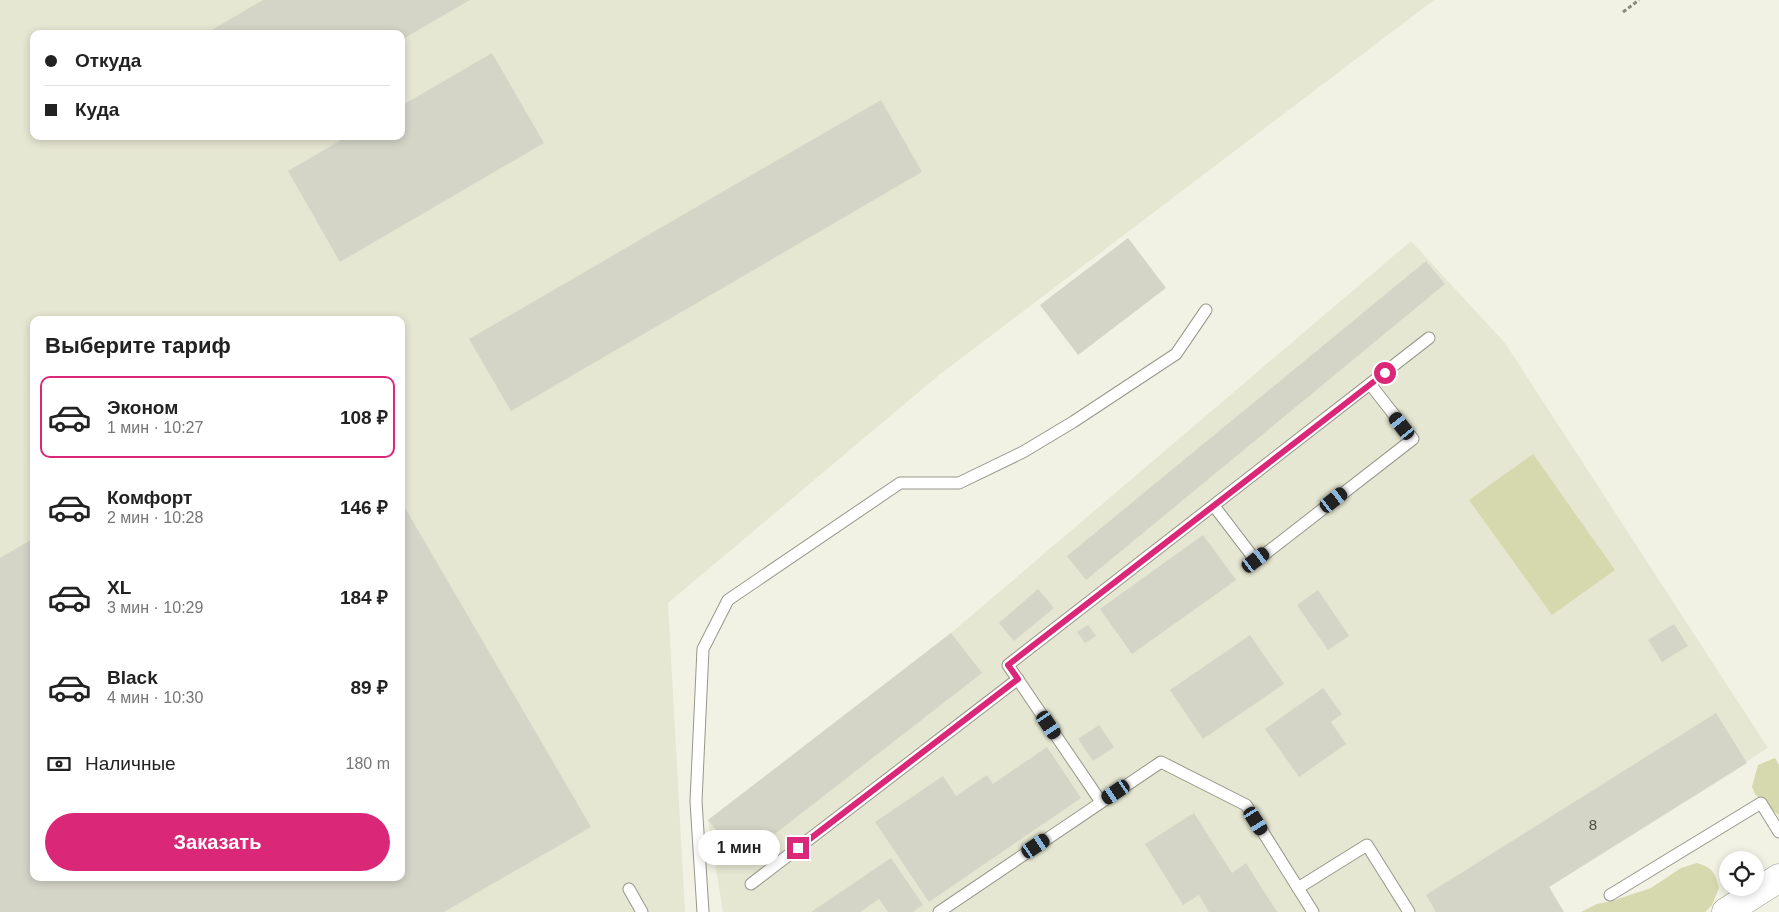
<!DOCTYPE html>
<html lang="ru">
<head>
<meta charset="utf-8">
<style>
	:root { --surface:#fff; --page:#f2f2f2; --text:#222; --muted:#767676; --line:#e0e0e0; --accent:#db2777 }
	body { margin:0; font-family:Helvetica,sans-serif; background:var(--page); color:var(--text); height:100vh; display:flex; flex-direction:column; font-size:19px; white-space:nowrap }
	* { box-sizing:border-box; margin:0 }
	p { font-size:16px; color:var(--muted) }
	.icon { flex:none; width:28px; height:28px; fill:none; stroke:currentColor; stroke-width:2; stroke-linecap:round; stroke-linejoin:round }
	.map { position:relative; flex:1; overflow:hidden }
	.panel { position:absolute; left:30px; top:316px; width:375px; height:565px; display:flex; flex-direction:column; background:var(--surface); border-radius:10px; box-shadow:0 2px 8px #0003 }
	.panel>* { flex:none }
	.top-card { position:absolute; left:30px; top:30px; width:375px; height:110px; border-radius:10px; box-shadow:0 2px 8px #0003; display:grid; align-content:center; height:110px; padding:0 15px; background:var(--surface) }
	.controls { position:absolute; left:1719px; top:851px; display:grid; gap:10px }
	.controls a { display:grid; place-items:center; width:45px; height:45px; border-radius:50%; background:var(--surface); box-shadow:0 2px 8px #0003; font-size:25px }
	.end { position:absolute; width:22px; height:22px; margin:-11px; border:6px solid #db2777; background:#fff; box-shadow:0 0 0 2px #fff }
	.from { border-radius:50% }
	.bubble { position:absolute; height:35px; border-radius:18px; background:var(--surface); box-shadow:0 2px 8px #0003; font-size:16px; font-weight:700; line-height:35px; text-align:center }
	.car { position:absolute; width:15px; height:30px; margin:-15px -8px; border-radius:6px; box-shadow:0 0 4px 1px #0007; background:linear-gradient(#222 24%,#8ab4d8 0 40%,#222 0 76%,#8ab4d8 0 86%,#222 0) }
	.top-card b { display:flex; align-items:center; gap:18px; height:48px; font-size:19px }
	.top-card b+b { border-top:1px solid var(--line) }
	.top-card i { width:12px; height:12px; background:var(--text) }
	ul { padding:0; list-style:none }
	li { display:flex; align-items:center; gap:15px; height:82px; margin:0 10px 8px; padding:0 5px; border:2px solid transparent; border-radius:10px }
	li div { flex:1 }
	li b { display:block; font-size:19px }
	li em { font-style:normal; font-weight:700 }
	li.current { border-color:var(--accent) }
	li>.icon { width:45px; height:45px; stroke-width:1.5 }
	h2 { padding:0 15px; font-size:22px; line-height:60px }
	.pay { display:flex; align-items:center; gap:12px; height:55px; padding:0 15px; font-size:19px }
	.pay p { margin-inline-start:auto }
	.primary-button { display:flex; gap:10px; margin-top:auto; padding:10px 15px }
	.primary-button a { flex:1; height:58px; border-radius:30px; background:var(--accent); color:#fff; font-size:20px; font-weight:700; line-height:58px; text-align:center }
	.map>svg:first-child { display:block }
	.built { fill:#e6e7d2; fill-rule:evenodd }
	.green { fill:#d6d8ad }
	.building { fill:#d4d5c7 }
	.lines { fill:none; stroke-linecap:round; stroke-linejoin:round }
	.service-casing { stroke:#97978a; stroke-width:13 }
	.primary-casing { stroke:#97978a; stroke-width:29 }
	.path { stroke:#88897f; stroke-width:3; stroke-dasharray:4 2.5; stroke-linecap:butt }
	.service { stroke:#fff; stroke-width:11 }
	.primary { stroke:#fff; stroke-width:28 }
	.route { stroke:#db2777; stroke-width:6 }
	.labels { text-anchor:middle; stroke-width:4; stroke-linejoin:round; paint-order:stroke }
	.number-label { font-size:15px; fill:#4c4c44 }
</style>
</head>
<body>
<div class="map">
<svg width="1779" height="912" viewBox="0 0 1779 912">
	<rect width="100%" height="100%" fill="#f1f2e4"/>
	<g class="built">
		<path d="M 0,0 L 1434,0 L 939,375 L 668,603 L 685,912 L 0,912 ZM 34,34 L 401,34 L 401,136 L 34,136 ZM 34,320 L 401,320 L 401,878 L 34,878 Z"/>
		<polygon points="1411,241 1505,343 1768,748 1549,887 1564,912 723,912 708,820 951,633"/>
	</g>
	<g class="green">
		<polygon points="1533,454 1615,570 1552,615 1469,500"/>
		<polygon points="1775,758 1779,765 1779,815 1770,809 1755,794 1752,787 1758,765"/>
		<path d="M 1697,863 C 1714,869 1714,871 1719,888 L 1712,905 L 1705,912 L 1581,912 L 1597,904 L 1612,901 L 1651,888 L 1681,868 Z"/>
	</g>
	<g class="building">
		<polygon points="263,0 470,0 401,40 401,34 205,34"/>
		<polygon points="492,53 544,143 340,262 288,171 348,136 401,136 401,106"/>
		<polygon points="881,100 922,172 511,411 469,339"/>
		<polygon points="1128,238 1166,288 1078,355 1040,305"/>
		<polygon points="1426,261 1445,284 1086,580 1067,556"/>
		<polygon points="401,501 591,827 444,912 0,912 0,558 34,538 34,878 401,878"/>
		<polygon points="1203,535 1236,580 1132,654 1100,609"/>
		<polygon points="1038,589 1054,608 1014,641 999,623"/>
		<polygon points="1318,590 1349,636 1328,650 1297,605"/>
		<polygon points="1674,624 1688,646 1662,662 1648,640"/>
		<polygon points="1088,625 1096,636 1085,643 1077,632"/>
		<polygon points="951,633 982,673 740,861 708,820"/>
		<polygon points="1250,635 1284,684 1203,739 1170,690"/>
		<polygon points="1323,688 1342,714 1331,722 1346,744 1299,777 1265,729"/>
		<polygon points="1716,713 1747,763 1549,887 1564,912 1436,912 1426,895"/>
		<polygon points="1099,725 1114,747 1093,761 1078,739"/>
		<polygon points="1047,747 1081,798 929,902 875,822 943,776 956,796 987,775 993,784"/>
		<polygon points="1194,813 1232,873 1246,863 1277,912 1209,912 1199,895 1183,905 1145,844"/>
		<polygon points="891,858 923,905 913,912 888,912 879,899 860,912 811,912"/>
	</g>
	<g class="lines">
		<g class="service-casing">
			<g id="service">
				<polyline points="1214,506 1256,561 1413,439 1370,384"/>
				<polyline points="1101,802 1008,665 1429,338"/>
				<polyline points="751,884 1018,679"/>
				<polyline points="1298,888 1367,845 1409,912"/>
				<polyline points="629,889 642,912"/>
				<polyline points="1610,895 1761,803 1779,832"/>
				<polyline points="703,912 696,801 703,649 728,600 900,483 959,483 1023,452 1073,422 1176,354 1206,310"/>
				<polyline points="939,912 1161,762 1246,805 1313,912"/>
			</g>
		</g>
		<g class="primary-casing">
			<polyline id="primary" points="1726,912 1779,878"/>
		</g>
		<polyline class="path" points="1623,12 1639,0"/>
		<use href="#service" class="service"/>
		<use href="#primary" class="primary"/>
	</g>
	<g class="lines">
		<polyline class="route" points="798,848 1018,679 1008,665 1385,373"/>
	</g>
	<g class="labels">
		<g class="number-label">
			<text x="1593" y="830">8</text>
		</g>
	</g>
</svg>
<div class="controls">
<a><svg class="icon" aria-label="locate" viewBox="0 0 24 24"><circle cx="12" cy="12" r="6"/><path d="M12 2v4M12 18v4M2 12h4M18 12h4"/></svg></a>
</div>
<i class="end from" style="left:1385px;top:373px"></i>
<i class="end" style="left:798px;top:848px"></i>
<div class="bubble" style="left:698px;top:830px;width:82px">1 мин</div>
<i class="car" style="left:1402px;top:426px;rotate:322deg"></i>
<i class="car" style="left:1334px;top:500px;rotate:52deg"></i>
<i class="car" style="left:1256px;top:560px;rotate:52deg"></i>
<i class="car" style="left:1049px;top:725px;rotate:146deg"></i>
<i class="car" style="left:1116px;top:792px;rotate:236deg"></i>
<i class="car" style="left:1256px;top:821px;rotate:148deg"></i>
<i class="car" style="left:1036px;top:846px;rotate:56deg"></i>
<div class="top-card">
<b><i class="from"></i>Откуда</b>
<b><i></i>Куда</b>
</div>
<section class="panel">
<h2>Выберите тариф</h2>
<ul>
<li class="current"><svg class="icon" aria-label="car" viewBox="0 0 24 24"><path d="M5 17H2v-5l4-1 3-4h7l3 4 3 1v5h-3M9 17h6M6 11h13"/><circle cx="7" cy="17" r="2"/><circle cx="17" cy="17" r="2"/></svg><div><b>Эконом</b><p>1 мин · 10:27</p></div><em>108 ₽</em></li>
<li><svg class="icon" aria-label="car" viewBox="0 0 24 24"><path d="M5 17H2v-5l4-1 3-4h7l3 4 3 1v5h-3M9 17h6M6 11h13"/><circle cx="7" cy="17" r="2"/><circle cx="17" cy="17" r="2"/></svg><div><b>Комфорт</b><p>2 мин · 10:28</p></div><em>146 ₽</em></li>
<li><svg class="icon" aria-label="car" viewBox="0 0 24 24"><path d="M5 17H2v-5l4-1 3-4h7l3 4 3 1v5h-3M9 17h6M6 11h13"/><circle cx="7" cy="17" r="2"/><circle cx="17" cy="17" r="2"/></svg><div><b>XL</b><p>3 мин · 10:29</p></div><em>184 ₽</em></li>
<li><svg class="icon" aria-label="car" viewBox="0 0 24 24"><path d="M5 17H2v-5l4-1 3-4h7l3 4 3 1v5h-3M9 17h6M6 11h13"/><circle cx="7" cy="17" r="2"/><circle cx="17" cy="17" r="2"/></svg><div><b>Black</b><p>4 мин · 10:30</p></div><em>89 ₽</em></li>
</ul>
<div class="pay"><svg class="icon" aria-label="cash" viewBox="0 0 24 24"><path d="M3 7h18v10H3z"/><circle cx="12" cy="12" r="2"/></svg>Наличные<p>180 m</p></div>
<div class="primary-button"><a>Заказать</a></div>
</section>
</div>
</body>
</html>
